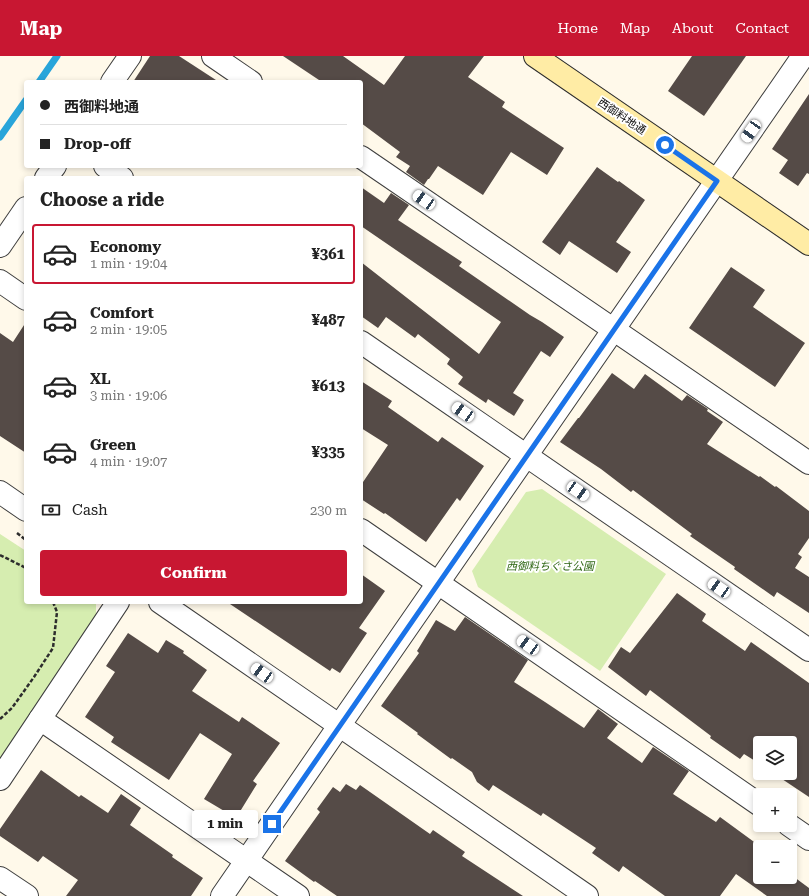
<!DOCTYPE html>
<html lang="en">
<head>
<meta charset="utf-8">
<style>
	:root { --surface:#fff; --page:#f6f6f6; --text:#222; --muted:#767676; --line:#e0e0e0; --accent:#c81732 }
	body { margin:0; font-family:"Roboto Serif","Noto Sans JP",serif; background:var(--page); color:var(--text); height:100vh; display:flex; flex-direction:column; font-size:15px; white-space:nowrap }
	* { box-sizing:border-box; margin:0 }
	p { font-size:13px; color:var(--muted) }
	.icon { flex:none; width:22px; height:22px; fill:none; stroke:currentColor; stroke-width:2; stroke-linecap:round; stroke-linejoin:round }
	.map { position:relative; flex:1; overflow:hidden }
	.sheet { position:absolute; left:24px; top:120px; width:339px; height:428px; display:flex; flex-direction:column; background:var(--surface); border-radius:4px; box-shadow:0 2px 6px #0003 }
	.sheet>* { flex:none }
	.hud { position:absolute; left:24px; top:24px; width:339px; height:88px; border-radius:4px; box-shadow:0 2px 6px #0003; display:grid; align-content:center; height:88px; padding:0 16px; background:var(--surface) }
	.tools { position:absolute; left:753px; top:680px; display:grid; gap:8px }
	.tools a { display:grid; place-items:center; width:44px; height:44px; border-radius:4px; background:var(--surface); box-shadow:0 2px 6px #0003; font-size:20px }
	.end { position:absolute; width:18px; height:18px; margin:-9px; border:5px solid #1a73e8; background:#fff; box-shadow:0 0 0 2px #fff }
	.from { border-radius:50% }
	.bubble { position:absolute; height:28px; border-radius:4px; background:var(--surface); box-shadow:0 2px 6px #0003; font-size:13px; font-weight:700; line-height:28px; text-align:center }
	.car { position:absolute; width:12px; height:24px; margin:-12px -6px; border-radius:5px; box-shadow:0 0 3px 1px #0007; background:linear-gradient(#fff 24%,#345 0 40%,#fff 0 76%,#345 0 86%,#fff 0) }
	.hud b { display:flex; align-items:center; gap:14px; height:38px; font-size:15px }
	.hud b+b { border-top:1px solid var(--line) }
	.hud i { width:10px; height:10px; background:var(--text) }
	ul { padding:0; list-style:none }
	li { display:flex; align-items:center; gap:12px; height:60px; margin:0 8px 6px; padding:0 8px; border:2px solid transparent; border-radius:4px }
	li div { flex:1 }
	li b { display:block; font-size:15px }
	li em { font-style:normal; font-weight:700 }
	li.on { border-color:var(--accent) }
	li>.icon { width:36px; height:36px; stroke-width:1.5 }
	h2 { padding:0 16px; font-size:18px; line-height:48px }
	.pay { display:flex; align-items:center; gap:10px; height:44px; padding:0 16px; font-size:15px }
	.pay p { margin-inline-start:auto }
	.cta { display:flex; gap:8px; margin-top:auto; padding:8px 16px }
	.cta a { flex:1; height:46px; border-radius:4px; background:var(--accent); color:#fff; font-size:16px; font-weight:700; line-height:46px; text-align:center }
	header { display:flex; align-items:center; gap:24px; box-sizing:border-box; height:56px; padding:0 20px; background:var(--accent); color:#fff }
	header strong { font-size:19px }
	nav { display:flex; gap:22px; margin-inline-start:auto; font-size:14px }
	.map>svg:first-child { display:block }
	.green { fill:#d6edb0 }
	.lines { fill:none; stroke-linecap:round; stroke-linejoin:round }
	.stream { stroke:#29a5da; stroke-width:7 }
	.building { fill:#554b47 }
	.street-casing { stroke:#3e3e3e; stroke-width:24 }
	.secondary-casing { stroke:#2d2d2d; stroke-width:24 }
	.path { stroke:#2d2d2d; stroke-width:2.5; stroke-dasharray:4 2; stroke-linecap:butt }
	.street { stroke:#fff; stroke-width:22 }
	.secondary { stroke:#ffeca5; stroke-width:22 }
	.route { stroke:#1a73e8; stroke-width:5 }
	.labels { text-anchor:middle; stroke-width:4; stroke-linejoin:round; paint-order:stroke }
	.street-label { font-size:11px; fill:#0b0b0b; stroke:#fff }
	.park-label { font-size:11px; font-style:italic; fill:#306816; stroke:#fff }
</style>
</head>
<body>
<header>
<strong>Map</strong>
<nav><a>Home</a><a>Map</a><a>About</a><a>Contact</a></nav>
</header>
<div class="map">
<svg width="809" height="840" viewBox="0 0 809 840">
	<rect width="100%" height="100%" fill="#fff9ea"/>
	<g class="green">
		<polygon points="542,433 666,518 600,615 478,531 472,515 526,436"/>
		<polygon points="0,478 26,495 26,546 96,546 96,561 0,703"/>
	</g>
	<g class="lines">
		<g class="stream">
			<polyline points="39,26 57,0"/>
			<polyline points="0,81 26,44"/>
		</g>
	</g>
	<g class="building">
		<polygon points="150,0 179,0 219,26 133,26"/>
		<polygon points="283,0 343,0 384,29 405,0 484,0 468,21 505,46 502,51 564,92 547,119 511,96 483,139 438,110 429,123 428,123 424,129 406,116 410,110 396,101 400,96 361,67 361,26 322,26"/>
		<polygon points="692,0 746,0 704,60 668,35"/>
		<polygon points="809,38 809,118 807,117 798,130 779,117 788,104 772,93"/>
		<polygon points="597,111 618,126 619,125 645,144 616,186 631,196 617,217 569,185 560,199 542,186"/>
		<polygon points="361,131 384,147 391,137 409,149 398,164 462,206 459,210 530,259 542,266 564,281 550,301 541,295 513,337 524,344 514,360 488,343 486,347 458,328 463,321 447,308 450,303 418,278 415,282 386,261 378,272 361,260 361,206 479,298 501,266 361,170"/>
		<polygon points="731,211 765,234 753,251 805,287 775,331 689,272"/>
		<polygon points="26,266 26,397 0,380 0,277 13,286"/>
		<polygon points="612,317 634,333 645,318 682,345 687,339 708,353 707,355 723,366 707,388 759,421 760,420 775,431 776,430 809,455 809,482 798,498 802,501 795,512 809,521 809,557 777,536 774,541 734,513 735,511 690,480 692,478 633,434 631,436 601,413 560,386 578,362 579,362"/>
		<polygon points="361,325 392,345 388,351 438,386 442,381 484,410 460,445 457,442 426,486 385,457 384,458 361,443 361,429 388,389 361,372"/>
		<polygon points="361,518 385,535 359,572 367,577 340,617 332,612 330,615 227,546 361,546"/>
		<polygon points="677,537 706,558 702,565 745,595 751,586 809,627 809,741 773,717 790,717 790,687 760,687 760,708 744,698 740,703 710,682 711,680 650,634 646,640 608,611 621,591 630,597"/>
		<polygon points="465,561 528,604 514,626 545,646 584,672 598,653 618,668 607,682 642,707 653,691 689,715 673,738 716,766 720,761 761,791 760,791 760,821 790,821 790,818 809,832 809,840 767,840 736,818 720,840 665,840 623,810 619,816 592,797 596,792 543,757 541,760 493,729 489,735 477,726 472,716 452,702 451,703 417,678 418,677 381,650 419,597 417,595 436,564 455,575"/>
		<polygon points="128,577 158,597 166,584 184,595 183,597 207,614 192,635 239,666 242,661 280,687 253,725 257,728 236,762 204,743 232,698 200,677 169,724 111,686 114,681 85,661 115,616 106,610"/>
		<polygon points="41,714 79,741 81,739 108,757 121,738 141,752 130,769 173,799 172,801 203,822 191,840 66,840 78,824 43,800 38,806 0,780 0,773"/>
		<polygon points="346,728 356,734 360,729 430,778 433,774 465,796 462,800 523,840 337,840 315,825 314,826 285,805 320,756 317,753 333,731 340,736"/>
	</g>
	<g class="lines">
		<g class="street-casing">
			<g id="street">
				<polyline points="213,0 251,26"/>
				<polyline points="112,26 130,0"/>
				<polyline points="361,101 809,407"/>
				<polyline points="105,110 122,122"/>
				<polyline points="46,122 55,110"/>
				<polyline points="0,190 26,152"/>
				<polyline points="0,225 26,243"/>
				<polyline points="361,286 809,594"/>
				<polyline points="0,436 26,454"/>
				<polyline points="361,474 760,749"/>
				<polyline points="160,546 587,840"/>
				<polyline points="40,663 298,840"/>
				<polyline points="0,723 118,546"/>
				<polyline points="789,769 809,783"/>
				<polyline points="0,822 27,840"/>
				<polyline points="222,840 339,670 803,0"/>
			</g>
		</g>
		<g class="secondary-casing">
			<polyline id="secondary" points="535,0 809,188"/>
		</g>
		<g class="path">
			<polyline points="17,477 26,484"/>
			<polyline points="0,499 26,512"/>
			<polyline points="0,663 12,652 34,621 53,592 57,556 53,546"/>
		</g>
		<use href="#street" class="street"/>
		<use href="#secondary" class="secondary"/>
	</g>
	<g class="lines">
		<polyline class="route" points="272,768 717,125 665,89"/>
	</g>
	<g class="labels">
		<g class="street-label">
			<text transform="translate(622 60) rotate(34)" y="4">西御料地通</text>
		</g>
		<g class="park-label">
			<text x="550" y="514">西御料ちぐさ公園</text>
		</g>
	</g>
</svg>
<div class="tools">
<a><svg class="icon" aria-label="layers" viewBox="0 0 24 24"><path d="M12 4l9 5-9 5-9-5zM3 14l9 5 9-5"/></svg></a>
<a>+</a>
<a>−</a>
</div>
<i class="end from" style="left:665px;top:89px"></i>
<i class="end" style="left:272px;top:768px"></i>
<div class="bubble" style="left:192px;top:754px;width:66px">1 min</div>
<i class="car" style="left:751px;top:75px;rotate:215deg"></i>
<i class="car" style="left:424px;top:144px;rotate:304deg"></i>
<i class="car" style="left:463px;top:356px;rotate:304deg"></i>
<i class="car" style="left:578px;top:435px;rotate:124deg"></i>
<i class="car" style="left:719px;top:532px;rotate:304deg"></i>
<i class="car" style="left:528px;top:589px;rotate:305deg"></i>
<i class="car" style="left:262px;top:617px;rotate:305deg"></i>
<div class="hud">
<b><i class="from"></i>西御料地通</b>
<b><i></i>Drop-off</b>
</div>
<section class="sheet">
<h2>Choose a ride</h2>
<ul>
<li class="on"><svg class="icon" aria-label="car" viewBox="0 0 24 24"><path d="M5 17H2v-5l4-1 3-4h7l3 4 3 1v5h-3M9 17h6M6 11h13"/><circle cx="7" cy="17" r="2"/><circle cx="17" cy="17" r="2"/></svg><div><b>Economy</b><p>1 min · 19:04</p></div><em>¥361</em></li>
<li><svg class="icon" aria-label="car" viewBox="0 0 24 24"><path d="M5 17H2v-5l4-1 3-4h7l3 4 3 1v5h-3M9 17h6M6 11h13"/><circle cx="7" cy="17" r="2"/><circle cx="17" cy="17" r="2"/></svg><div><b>Comfort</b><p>2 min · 19:05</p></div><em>¥487</em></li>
<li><svg class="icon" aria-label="car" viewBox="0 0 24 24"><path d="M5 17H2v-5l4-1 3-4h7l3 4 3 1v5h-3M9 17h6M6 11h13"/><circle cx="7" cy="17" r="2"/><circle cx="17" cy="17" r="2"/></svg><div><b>XL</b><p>3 min · 19:06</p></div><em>¥613</em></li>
<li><svg class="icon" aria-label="car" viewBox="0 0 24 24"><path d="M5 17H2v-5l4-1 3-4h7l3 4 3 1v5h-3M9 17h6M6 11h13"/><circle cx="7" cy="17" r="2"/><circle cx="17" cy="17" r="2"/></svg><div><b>Green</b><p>4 min · 19:07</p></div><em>¥335</em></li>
</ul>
<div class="pay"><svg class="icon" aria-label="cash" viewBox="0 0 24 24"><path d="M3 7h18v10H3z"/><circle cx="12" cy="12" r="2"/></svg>Cash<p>230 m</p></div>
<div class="cta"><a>Confirm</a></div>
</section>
</div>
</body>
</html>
